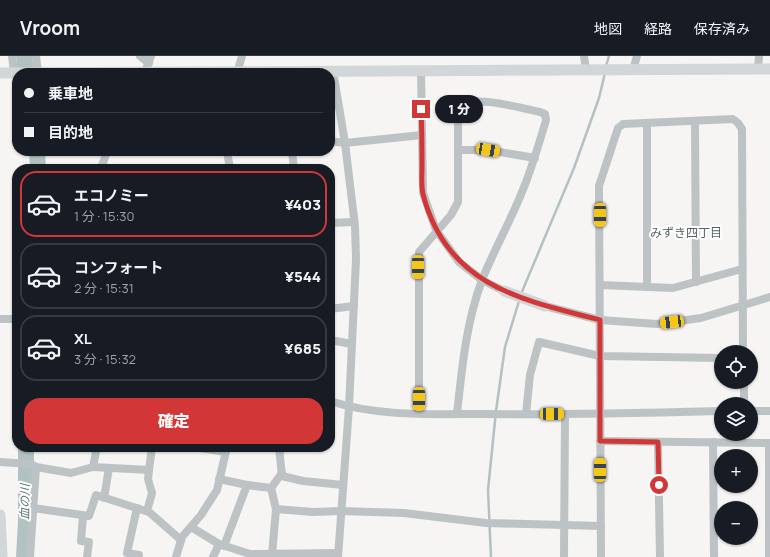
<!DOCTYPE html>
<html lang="ja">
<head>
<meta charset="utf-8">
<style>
	:root { --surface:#171b24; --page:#242831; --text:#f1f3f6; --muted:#9ea1a6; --line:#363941; --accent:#d23636 }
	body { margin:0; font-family:Manrope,"Noto Sans JP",sans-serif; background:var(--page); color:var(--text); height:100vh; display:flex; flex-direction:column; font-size:15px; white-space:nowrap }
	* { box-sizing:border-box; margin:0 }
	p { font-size:13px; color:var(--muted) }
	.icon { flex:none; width:22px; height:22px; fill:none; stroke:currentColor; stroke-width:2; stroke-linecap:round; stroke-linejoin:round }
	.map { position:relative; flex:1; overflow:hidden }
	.panel { position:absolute; left:12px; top:108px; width:323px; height:288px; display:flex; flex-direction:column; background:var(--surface); border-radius:16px; box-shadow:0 1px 3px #0004 }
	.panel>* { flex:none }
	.banner { position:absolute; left:12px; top:12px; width:323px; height:88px; border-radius:16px; box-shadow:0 1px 3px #0004; display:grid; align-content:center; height:88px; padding:0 12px; background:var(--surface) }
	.tools { position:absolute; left:714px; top:289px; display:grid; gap:8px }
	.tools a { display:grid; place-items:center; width:44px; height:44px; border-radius:50%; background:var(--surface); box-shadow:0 1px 3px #0004; font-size:20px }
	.end { position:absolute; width:18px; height:18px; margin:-9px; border:5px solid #d23636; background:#fff; box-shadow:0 0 0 2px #fff }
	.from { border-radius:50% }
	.bubble { position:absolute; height:28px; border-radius:14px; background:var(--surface); box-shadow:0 1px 3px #0004; font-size:13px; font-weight:800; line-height:28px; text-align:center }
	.car { position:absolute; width:12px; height:24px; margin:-12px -6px; border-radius:5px; box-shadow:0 0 3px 1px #0007; background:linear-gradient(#f5c518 24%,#345 0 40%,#f5c518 0 76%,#345 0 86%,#f5c518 0) }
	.banner b { display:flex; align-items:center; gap:14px; height:38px; font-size:15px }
	.banner b+b { border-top:1px solid var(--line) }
	.banner i { width:10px; height:10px; background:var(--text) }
	ul { padding:7px 0 0; list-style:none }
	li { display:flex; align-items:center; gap:12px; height:66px; margin:0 8px 6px; padding:0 4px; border:2px solid var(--line); border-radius:16px }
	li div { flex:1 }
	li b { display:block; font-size:15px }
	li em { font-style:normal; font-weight:800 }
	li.on { border-color:var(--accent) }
	li>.icon { width:36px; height:36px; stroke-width:1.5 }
	.primary-button { display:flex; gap:8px; margin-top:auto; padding:8px 12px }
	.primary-button a { flex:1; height:46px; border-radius:16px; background:var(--accent); color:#fff; font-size:16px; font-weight:800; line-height:46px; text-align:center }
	header { display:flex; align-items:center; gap:24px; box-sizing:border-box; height:56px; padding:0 20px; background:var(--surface); border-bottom:1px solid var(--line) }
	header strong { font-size:19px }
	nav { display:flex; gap:22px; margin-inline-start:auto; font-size:14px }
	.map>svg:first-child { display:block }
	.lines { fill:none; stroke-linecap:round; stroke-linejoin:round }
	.stream { stroke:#b2c2c2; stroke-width:2.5 }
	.river { stroke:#b2c2c2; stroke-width:16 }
	.street { stroke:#bdc2c4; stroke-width:8 }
	.secondary { stroke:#d1d6d8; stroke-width:11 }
	.route { stroke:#d23636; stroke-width:5 }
	.labels { text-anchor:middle; stroke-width:4; stroke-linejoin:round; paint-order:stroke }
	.neighbourhood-label { font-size:12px; fill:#556367; stroke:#fff }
	.water-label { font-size:12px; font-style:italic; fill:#5e7676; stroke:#fff }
</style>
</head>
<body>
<header>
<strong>Vroom</strong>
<nav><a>地図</a><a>経路</a><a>保存済み</a></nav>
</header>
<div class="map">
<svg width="770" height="501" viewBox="0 0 770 501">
	<rect width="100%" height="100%" fill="#f6f5f3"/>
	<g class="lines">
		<g class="stream">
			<polyline points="606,10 609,0"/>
			<polyline points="521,238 574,112 599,42 605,17"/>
			<polyline points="491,501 488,434 496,355 505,291 519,245"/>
		</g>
		<g class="river">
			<polyline points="24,0 26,17"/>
			<polyline points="37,95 38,113"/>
			<polyline points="24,501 26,466 26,391"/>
		</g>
		<g class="street">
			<polyline points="12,0 14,16"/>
			<polyline points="36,0 38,16"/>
			<polyline points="140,0 149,7"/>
			<polyline points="584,0 586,14"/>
			<polyline points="758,13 759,0"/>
			<polyline points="421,14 423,137 436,174 459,206 482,224 504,235"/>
			<polyline points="633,14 637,0"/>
			<polyline points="333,15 345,87 355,170 356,203 349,351 338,501"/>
			<polyline points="145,16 151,0"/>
			<polyline points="237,17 242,0"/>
			<polyline points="695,65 696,226"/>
			<polyline points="330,85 345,87 422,79"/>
			<polyline points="458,94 488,94 535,102"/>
			<polyline points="227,95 230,113"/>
			<polyline points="292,95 294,113"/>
			<polyline points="101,113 107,95"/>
			<polyline points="330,167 354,166"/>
			<polyline points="600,229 673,232 742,213"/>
			<polyline points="647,231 647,67"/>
			<polyline points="545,250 600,264 657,268 701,262 770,241"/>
			<polyline points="330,253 354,250"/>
			<polyline points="0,263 17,263"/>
			<polyline points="330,284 352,288"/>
			<polyline points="744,326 744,348"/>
			<path d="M 330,345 C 379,361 433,358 484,358 C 563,359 642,357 721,355"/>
			<polyline points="751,355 770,355"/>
			<path d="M 419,357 L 419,196 L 451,159 L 458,146 L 458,52 L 460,48 C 485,41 515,51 540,56 L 545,58 L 546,64 C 539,88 532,112 522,136 C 510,166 494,194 482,224 C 466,267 462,312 457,358"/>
			<polyline points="526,358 530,319 539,286 600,300 721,302"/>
			<polyline points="600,385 770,387"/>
			<polyline points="658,386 660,501"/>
			<polyline points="713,386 714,501"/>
			<polyline points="769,387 769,501"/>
			<polyline points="194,391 226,396"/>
			<polyline points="279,391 282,420 303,425 343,429"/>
			<polyline points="0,406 31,408 36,411 30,501"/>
			<polyline points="36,411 71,417 93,411 97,391"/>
			<polyline points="93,411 149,414 152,391"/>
			<polyline points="219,423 247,429 224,490"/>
			<polyline points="247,429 271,432 282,417"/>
			<polyline points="271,432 276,453"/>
			<polyline points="104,442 109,412"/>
			<polyline points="33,452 89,460 96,439 149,456 181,484"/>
			<polyline points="137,452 127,497 139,499 138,501"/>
			<polyline points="147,455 152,437 148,423 149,414"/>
			<polyline points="83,460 81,485 89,486 87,501"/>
			<polyline points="191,471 219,488 250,498 338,497"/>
			<polyline points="272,499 276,453 313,456 341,455 404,457 486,467 601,470"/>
			<polyline points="176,501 182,481 201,459 217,434 227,391"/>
			<polyline points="213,501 219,488"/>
			<polyline points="564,501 565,358"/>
			<polyline points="601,501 599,130 618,72 623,68 733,63 738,67 742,73 743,296"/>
		</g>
		<g class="secondary">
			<polyline points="0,17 770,13"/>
			<polyline points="504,235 545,250"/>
			<polyline points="0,459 2,501"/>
		</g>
	</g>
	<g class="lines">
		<path class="route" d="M 421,53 C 422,72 422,92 422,111 C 422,119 421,130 423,138 C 446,229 521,244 600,264 L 600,385 L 658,386 L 659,429"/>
	</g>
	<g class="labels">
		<g class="neighbourhood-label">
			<text x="686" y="181">みずき四丁目</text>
		</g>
		<g class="water-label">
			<text transform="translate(25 446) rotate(-89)" y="4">血の川</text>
		</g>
	</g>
</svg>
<div class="tools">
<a><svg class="icon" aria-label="locate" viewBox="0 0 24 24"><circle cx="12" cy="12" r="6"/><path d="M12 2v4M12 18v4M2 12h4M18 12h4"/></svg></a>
<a><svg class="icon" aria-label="layers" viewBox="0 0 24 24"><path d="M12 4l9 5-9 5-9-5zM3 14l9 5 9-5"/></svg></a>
<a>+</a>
<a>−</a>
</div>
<i class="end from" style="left:659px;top:429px"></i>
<i class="end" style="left:421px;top:53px"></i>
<div class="bubble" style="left:435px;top:39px;width:48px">1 分</div>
<i class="car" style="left:488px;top:94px;rotate:100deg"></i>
<i class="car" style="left:600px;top:159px;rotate:180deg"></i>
<i class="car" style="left:418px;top:211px;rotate:180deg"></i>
<i class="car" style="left:672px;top:266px;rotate:263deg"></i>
<i class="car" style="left:419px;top:343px;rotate:180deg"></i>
<i class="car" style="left:552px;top:358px;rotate:90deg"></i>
<i class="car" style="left:600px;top:414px;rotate:0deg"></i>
<div class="banner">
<b><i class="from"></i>乗車地</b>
<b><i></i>目的地</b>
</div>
<section class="panel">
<ul>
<li class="on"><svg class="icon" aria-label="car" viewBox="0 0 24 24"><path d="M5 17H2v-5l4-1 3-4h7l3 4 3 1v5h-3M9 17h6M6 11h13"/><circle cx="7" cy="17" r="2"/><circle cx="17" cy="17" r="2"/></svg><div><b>エコノミー</b><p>1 分 · 15:30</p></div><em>¥403</em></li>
<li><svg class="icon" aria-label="car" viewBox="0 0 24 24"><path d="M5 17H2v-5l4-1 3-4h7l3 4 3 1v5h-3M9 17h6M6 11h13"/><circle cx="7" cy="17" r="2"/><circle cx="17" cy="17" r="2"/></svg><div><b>コンフォート</b><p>2 分 · 15:31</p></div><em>¥544</em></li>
<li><svg class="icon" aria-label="car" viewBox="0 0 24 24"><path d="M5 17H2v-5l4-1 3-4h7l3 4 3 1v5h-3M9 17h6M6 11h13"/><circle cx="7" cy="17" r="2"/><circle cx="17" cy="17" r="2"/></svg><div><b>XL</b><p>3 分 · 15:32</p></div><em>¥685</em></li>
</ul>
<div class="primary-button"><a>確定</a></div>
</section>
</div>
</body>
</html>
